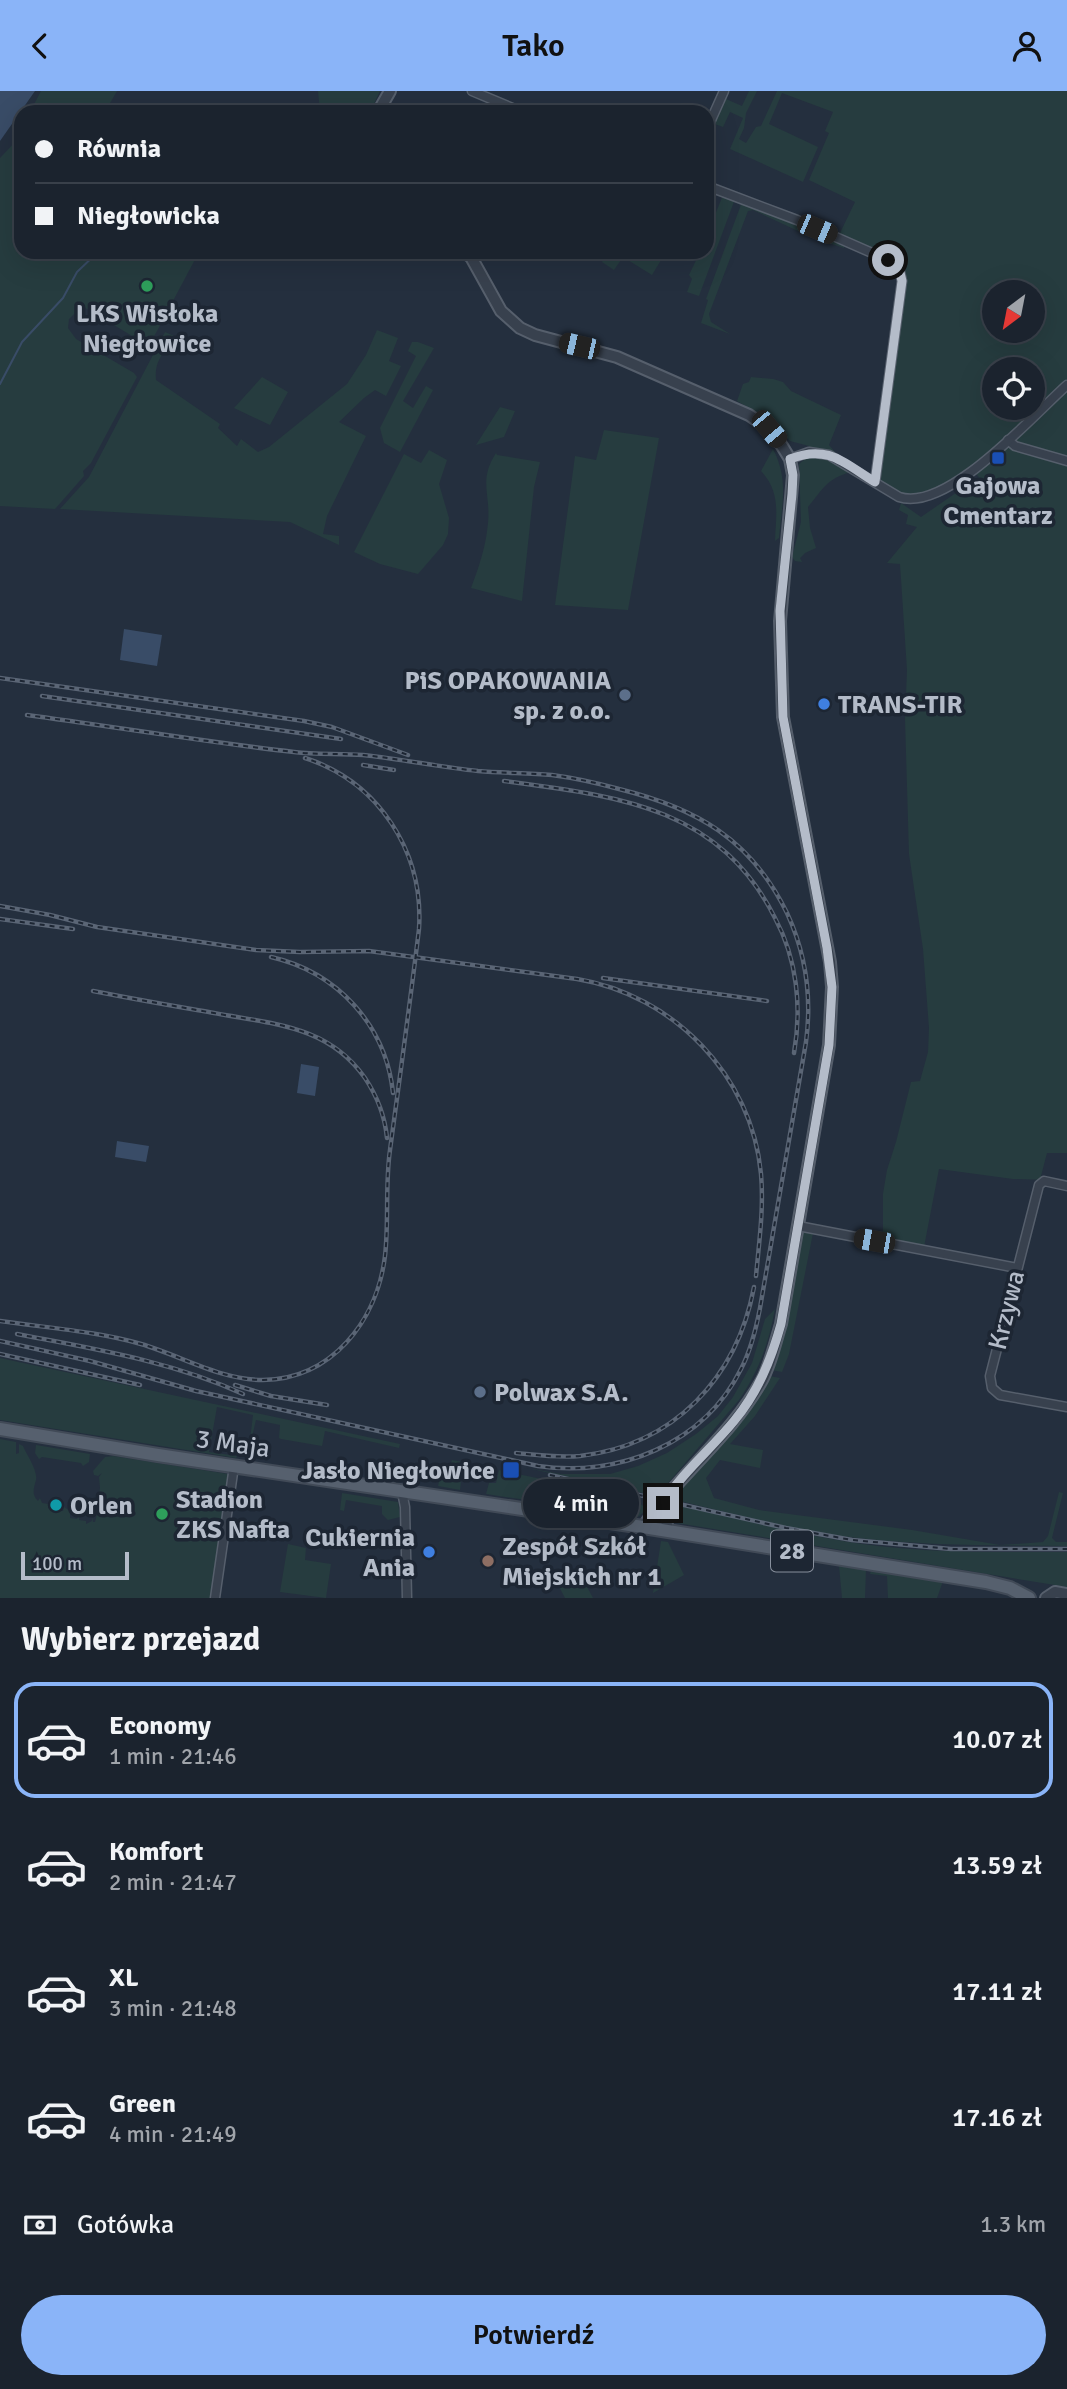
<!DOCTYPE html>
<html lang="pl">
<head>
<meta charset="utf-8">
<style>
	:root { --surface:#1b232e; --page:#242b36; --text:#f1f3f6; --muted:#a0a4aa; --line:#39404a; --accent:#8ab4f8 }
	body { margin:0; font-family:Signika,sans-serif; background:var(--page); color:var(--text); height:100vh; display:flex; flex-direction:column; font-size:26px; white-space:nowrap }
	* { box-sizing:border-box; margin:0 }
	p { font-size:23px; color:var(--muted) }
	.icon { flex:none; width:38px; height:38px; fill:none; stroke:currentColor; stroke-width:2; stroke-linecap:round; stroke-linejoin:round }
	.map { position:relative; height:1507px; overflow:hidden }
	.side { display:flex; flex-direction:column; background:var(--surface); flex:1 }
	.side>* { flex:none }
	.hud { position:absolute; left:14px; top:14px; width:700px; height:154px; border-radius:21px; box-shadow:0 7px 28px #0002,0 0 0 2px var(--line); display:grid; align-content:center; height:154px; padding:0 21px; background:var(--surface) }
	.needle { width:46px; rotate:212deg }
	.controls { position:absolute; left:982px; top:189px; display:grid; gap:14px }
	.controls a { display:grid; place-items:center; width:63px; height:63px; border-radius:50%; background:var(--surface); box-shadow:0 7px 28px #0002,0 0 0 2px var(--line); font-size:35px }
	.scale { position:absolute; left:21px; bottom:18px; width:108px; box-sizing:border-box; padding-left:7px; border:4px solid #b4bcc9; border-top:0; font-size:19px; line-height:24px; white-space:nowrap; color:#b4bcc9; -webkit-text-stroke:5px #1d2633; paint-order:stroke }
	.end { position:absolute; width:32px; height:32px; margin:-16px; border:9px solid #b4bcc9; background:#111; box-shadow:0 0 0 4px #111 }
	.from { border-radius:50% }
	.bubble { position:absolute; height:49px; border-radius:24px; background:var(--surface); box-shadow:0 7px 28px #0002,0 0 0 2px var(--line); font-size:23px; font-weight:600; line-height:49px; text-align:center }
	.car { position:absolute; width:21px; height:42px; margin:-21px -10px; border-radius:9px; box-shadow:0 0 5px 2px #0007; background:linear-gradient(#222 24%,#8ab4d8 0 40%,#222 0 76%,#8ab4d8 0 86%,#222 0) }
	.hud b { display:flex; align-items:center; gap:24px; height:66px; font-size:26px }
	.hud b+b { border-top:2px solid var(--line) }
	.hud i { width:18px; height:18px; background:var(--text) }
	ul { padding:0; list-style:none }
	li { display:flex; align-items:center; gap:21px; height:116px; margin:0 14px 10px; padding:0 7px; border:4px solid transparent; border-radius:21px }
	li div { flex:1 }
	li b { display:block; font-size:26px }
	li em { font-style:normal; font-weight:600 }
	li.active { border-color:var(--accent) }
	li>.icon { width:63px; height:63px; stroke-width:1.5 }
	h2 { padding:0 21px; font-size:32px; line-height:84px }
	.pay { display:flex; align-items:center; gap:18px; height:77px; padding:0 21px; font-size:26px }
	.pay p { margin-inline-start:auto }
	.cta { display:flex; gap:14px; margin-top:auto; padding:14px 21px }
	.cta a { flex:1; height:80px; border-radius:42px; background:var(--accent); color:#111; font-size:28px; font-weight:600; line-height:80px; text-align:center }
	header { display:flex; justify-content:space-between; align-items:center; height:91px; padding:0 21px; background:var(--accent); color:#111; font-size:32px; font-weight:600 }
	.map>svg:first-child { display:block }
	.green { fill:#263c3f; fill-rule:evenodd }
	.water { fill:#394c67 }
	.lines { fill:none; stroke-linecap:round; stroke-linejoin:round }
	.stream { stroke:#394c67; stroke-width:2 }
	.minor-casing { stroke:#565f6c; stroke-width:11 }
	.tertiary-casing { stroke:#565f6c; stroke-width:14 }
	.primary-casing { stroke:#414a57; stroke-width:16 }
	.minor { stroke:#38414e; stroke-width:8 }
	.tertiary { stroke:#38414e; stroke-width:10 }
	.primary { stroke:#56606e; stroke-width:12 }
	.rail-casing { stroke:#5a6575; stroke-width:4.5 }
	.rail { stroke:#1d2633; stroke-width:2; stroke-dasharray:5; stroke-linecap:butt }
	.route { stroke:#b4bcc9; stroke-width:9 }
	.leisure-dot { fill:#2e9e5b; stroke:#1d2633; stroke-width:2.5 }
	.transit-dot { fill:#1a4fb4; stroke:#1d2633; stroke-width:2.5 }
	.service-dot { fill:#5c6f8a; stroke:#1d2633; stroke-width:2.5 }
	.shop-dot { fill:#3f7fe0; stroke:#1d2633; stroke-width:2.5 }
	.culture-dot { fill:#0f9aa8; stroke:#1d2633; stroke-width:2.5 }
	.education-dot { fill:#8d6e63; stroke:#1d2633; stroke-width:2.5 }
	.labels { text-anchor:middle; stroke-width:7; stroke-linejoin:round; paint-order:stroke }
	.shield { fill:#1d2633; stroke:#878f9c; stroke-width:2 }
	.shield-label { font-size:24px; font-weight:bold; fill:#b4bcc9 }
	.poi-label { font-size:26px; font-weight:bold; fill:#b4bcc9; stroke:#1d2633; text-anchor:start }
	.street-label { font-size:26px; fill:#b4bcc9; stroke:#1d2633 }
</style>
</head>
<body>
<header><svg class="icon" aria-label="back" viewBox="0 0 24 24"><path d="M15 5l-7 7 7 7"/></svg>Tako<svg class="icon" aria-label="person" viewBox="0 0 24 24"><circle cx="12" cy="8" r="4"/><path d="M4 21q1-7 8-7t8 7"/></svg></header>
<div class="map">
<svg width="1067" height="1507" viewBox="0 0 1067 1507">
	<rect width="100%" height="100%" fill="#242f3e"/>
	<g class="green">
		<polygon points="41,0 117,0 105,21 30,21"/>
		<polygon points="318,0 380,0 371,19 363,21 355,16 351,21 320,21"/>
		<path d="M 726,0 L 729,0 L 726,8 L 742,15 L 749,0 L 757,0 L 746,22 L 744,37 L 739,48 L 746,52 L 756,36 L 761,35 L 777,0 L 1067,0 L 1067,288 C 1035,318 956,404 913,405 C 900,405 889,396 879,390 L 903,180 L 839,144 L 855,111 L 809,89 L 829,42 L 825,40 L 833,21 L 782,2 L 769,33 L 818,56 L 803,91 L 730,58 L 743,27 L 730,21 L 723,36 L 712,32 ZM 994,201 L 1032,201 L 1032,240 L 994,240 ZM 994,278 L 1032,278 L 1032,317 L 994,317 Z"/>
		<polygon points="21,39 21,161 199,161 149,255 82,215 69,228 68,237 76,248 134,282 137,286 91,372 83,380 84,385 55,418 0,415 0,67 18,48"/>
		<polygon points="723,104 735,108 699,205 687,201 692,188 689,184 700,161 707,161 707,144"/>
		<polygon points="742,111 845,152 844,157 811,146 753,119 748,120 709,223 711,231 730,243 701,232 708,209 706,208"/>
		<polygon points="607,161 615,161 622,165 625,161 666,161 652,184 623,166 614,179 602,171"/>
		<path d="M 377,239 L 398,247 L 389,270 L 401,275 L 386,305 L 375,299 L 364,307 L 339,331 L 366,345 L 327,425 L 323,443 L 339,445 L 339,454 L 290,431 L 60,418 L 89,386 L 165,241 L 181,248 C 165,257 154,269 156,289 L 220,333 L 218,337 L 237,355 L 241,348 L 258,361 L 269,356 L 347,293 L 366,264 Z"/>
		<polygon points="412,251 418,251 434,257 403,310 413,317 426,295 433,299 400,361 384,352 380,337 416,265 408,260"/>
		<polygon points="262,286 288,301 270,334 234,317"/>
		<polygon points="751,286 773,288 783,291 791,300 841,324 829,354 835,361 810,357 809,355 790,350 770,329 737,310 743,293 749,291"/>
		<polygon points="1067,298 1067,368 1013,351"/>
		<polygon points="500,316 515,320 504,346 476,354"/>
		<polygon points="604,339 659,347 628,519 555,514 575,365 596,369"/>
		<polygon points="1012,355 1067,372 1067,1062 1047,1062 1041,1085 1052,1087 1052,1089 1013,1088 939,1078 924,1156 883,1148 883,1103 887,1079 896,1051 911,991 920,990 928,961 929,937 923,858 909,763 905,628 907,579 900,473 887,472 917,436 906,433 908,424 899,419 901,412 921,426 979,386 975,382 1007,356"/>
		<path d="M 773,358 C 789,389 782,413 779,447 L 775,450 C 776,422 781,402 761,380 Z"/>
		<polygon points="429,359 447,369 439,393 449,427 448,443 443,454 418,483 380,473 354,461 404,363 421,372"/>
		<path d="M 496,362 L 497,364 L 540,371 L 534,396 L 522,510 L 471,497 C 479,476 486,455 488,432 C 491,403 478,390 496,362 Z"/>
		<path d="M 810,364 L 823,366 L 851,381 C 826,388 824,397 808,416 L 810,437 L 816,457 L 805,462 L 800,467 L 802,471 L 795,470 L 792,466 L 801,431 L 799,373 Z"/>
		<path d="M 802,1141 L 813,1142 L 789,1263 L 782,1281 L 771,1279 C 788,1234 794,1188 802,1141 Z"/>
		<path d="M 775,1218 C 769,1251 759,1280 739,1309 L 657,1405 L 527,1377 L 561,1383 L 610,1383 L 638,1375 L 667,1362 L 696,1343 L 718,1325 L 733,1306 L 752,1272 L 765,1228 Z"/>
		<polygon points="0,1267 400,1353 399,1357 325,1340 322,1355 281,1348 279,1347 280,1334 256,1329 252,1346 250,1349 253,1324 217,1316 209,1361 237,1365 236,1367 0,1329"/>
		<path d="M 769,1285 L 780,1287 L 755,1325 L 730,1353 L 763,1359 L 760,1377 L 720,1369 L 706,1387 L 714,1407 L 759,1419 L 912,1439 L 1000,1454 L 1043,1451 L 1048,1445 L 1059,1401 L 1063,1402 L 1052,1447 L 1056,1451 L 1067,1451 L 1067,1455 C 994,1454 921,1455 848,1446 C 789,1438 730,1422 671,1408 Z"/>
		<path d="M 0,1348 L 16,1351 L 16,1363 L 19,1362 L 19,1353 L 23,1355 C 26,1363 38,1379 36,1389 C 34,1397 31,1403 38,1410 L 40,1407 L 42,1412 L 48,1413 L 48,1417 L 63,1420 L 64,1416 L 70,1420 L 70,1427 L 77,1428 L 80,1422 L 79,1429 L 86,1430 L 86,1433 L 92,1430 L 92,1426 L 93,1431 L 95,1431 L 100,1412 L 98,1411 L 100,1397 L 99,1386 L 102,1382 L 98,1385 L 94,1384 L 93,1380 L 105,1366 L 113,1365 L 228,1383 L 211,1507 L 0,1507 Z"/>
		<polygon points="36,1354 90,1363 89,1371 83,1375 81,1372 42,1366 39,1368 35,1362"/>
		<polygon points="452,1369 463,1371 460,1399 438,1395 441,1381 449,1377"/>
		<polygon points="499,1379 633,1407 647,1418 638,1426 486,1403 489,1392 496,1392"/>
		<polygon points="342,1402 398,1411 400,1426 388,1429 382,1423 382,1415 346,1409 344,1420 340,1419"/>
		<path d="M 669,1413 C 724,1424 777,1438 832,1448 C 909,1463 989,1461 1067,1461 L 1067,1496 L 677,1432 L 671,1422 L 668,1421 Z"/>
		<polygon points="661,1450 668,1451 684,1484 653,1502"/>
		<polygon points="288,1453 306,1457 305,1469 331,1473 326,1507 280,1501"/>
		<polygon points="839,1475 866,1479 865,1507 842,1507"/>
		<polygon points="578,1479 593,1507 565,1507 556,1490"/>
		<polygon points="871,1480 942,1491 942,1493 937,1507 888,1507 887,1485 870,1483"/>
	</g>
	<g class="water">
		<polygon points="0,0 35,0 0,50"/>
		<polygon points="124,538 162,544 157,575 120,569"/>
		<polygon points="301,973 319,976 315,1005 297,1002"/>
		<polygon points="117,1050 149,1055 146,1071 115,1066"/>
	</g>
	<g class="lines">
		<polyline class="stream" points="0,293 22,251 63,207 77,181 98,161"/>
		<g class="minor-casing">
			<g id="minor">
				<polyline points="472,0 522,21"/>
				<polyline points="707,38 724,0"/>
				<polyline points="707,95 797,129 888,169 899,177 902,190 875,391"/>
				<polyline points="1008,349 1015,355 1067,370"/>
				<path d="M 790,368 L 809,361 L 829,364 L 899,406 C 947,422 1032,325 1067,294"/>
				<polyline points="1067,1095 1044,1090 1039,1094 990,1285 992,1297 1000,1304 1067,1316"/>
				<polyline points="798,1135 1017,1177"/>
				<polyline points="402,1401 405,1416 407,1507"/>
				<polyline points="215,1507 234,1375"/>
			</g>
		</g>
		<g class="tertiary-casing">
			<g id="tertiary">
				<polyline points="378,21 390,0"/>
				<path d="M 464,161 L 471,166 L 501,220 L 520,237 L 535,244 L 617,266 L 749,324 L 769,338 L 782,355 L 790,368 L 793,384 L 780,530 L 783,626 L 830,871 L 832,896 L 829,954 L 781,1233 C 775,1252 771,1272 762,1289 C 731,1345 678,1384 643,1436"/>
				<polyline points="663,1412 668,1440"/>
				<polyline points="1046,1507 1055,1501 1067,1503"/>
			</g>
		</g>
		<g class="primary-casing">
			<polyline id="primary" points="0,1338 158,1364 643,1436 986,1491 1010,1497 1029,1507"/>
		</g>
		<use href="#minor" class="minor"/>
		<use href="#tertiary" class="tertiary"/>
		<use href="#primary" class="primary"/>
		<g class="rail-casing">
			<g id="rail">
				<polyline points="0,587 304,630 332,636 408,664"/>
				<polyline points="42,605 341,648"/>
				<polyline points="363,674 394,679"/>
				<path d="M 504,690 C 616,705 719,715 775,827 C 797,868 802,916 794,962"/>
				<path d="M 0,815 L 50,824 L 97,836 L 256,859 L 300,861 L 369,860 L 577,888 C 673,904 752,984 761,1083 C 764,1117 759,1152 756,1185"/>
				<polyline points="0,828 73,838"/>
				<path d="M 271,866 C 337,881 386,934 393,1002"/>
				<polyline points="603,887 767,910"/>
				<path d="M 93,900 C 133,908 174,915 214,922 C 272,933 328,934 365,987 C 377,1005 385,1026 387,1047"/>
				<path d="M 0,1230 C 47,1237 96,1240 141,1253 C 182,1265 220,1289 263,1289 C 332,1288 377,1230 385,1165 C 389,1130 385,1094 390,1059 C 400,985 410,912 419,838 C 424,761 379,691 305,667"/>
				<path d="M 17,1243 C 94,1258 171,1270 243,1303"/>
				<path d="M 0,1250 L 90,1270 L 196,1300 L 538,1375 C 618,1387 704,1353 741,1278 C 751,1259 756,1238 760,1217 L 806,951 C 812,906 806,863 787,822 C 751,748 696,717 619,698 C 597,692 575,687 552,684 C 527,682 503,682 478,680 C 439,676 401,668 363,664 C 340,662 317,664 294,661 C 205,651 116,636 27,624"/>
				<polyline points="0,1263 140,1294"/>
				<polyline points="235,1294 271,1305 327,1314"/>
				<path d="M 516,1362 C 537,1364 558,1367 580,1365 C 674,1354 737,1287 754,1196"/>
				<polyline points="550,1384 786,1437 852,1449 951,1458 1067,1458"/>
			</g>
		</g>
		<use href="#rail" class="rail"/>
	</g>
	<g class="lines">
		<path class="route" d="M 663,1412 C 682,1382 711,1358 734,1330 C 758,1301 771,1269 781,1233 L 829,954 L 832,896 L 827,857 L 783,626 L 780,520 L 792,403 L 793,384 L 790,368 C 828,353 844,372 875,391 L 902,190 L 899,177 L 888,169"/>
	</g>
	<g class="leisure-dot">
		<circle cx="147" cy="195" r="7"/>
		<circle cx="162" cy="1423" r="7"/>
	</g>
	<g class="transit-dot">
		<rect x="991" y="360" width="14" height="14" rx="3.5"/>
		<rect x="502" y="1370" width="18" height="18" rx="3.5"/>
	</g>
	<g class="service-dot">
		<circle cx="625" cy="604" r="7"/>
		<circle cx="480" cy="1301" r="7"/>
	</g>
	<g class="shop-dot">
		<circle cx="824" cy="613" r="7"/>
		<circle cx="429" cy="1461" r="7"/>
	</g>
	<circle class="culture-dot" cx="56" cy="1414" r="7"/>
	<circle class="education-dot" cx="488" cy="1470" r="7"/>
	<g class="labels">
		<rect class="shield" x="771" y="1439.5" width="42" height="41" rx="5"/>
		<g class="shield-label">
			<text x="792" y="1468">28</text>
		</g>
		<g class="poi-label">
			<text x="147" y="231" text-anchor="middle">LKS Wisłoka<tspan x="147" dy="30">Niegłowice</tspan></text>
			<text x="998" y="403" text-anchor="middle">Gajowa<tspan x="998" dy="30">Cmentarz</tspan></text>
			<text x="611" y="598" text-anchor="end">PiS OPAKOWANIA<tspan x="611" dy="30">sp. z o.o.</tspan></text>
			<text x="838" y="622">TRANS-TIR</text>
			<text x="494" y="1310">Polwax S.A.</text>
			<text x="495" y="1388" text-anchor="end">Jasło Niegłowice</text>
			<text x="176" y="1417">Stadion<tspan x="176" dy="30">ZKS Nafta</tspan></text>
			<text x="70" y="1423">Orlen</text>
			<text x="415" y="1455" text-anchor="end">Cukiernia<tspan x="415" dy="30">Ania</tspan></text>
			<text x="502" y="1464">Zespół Szkół<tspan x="502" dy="30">Miejskich nr 1</tspan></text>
		</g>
		<g class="street-label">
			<text transform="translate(1006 1219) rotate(-76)" y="9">Krzywa</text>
			<text transform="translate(233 1352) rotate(8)" y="9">3 Maja</text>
		</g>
	</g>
</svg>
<div class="controls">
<a><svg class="needle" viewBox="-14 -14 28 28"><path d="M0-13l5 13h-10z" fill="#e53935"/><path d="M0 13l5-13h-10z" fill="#a0a4aa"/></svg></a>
<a><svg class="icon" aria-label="locate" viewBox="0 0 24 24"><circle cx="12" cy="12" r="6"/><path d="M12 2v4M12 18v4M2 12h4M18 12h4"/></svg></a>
</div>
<div class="scale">100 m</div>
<i class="end from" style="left:888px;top:169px"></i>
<i class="end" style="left:663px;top:1412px"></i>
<div class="bubble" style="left:523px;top:1388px;width:116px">4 min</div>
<i class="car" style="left:817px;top:138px;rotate:113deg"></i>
<i class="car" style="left:579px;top:255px;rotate:283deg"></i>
<i class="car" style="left:769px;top:338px;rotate:140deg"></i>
<i class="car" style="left:874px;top:1150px;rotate:280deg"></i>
<div class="hud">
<b><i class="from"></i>Równia</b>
<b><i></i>Niegłowicka</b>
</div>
</div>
<section class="side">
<h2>Wybierz przejazd</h2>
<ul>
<li class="active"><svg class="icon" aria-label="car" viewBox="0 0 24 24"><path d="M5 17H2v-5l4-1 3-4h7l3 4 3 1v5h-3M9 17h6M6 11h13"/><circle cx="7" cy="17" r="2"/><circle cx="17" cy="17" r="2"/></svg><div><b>Economy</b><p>1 min · 21:46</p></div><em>10.07 zł</em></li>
<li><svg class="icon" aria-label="car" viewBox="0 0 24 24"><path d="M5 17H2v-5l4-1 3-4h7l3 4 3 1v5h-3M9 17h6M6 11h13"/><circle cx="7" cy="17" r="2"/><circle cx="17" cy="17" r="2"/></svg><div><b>Komfort</b><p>2 min · 21:47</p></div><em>13.59 zł</em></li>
<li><svg class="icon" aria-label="car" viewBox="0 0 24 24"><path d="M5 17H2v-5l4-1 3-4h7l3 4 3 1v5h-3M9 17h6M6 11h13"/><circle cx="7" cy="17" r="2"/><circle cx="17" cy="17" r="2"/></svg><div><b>XL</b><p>3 min · 21:48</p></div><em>17.11 zł</em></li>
<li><svg class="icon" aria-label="car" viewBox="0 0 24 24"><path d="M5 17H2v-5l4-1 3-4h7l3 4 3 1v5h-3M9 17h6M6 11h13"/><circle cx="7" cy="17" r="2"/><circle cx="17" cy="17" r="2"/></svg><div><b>Green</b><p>4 min · 21:49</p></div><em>17.16 zł</em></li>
</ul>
<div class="pay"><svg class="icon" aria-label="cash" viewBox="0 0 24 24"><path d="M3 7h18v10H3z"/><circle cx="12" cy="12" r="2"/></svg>Gotówka<p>1.3 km</p></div>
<div class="cta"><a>Potwierdź</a></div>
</section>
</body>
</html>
